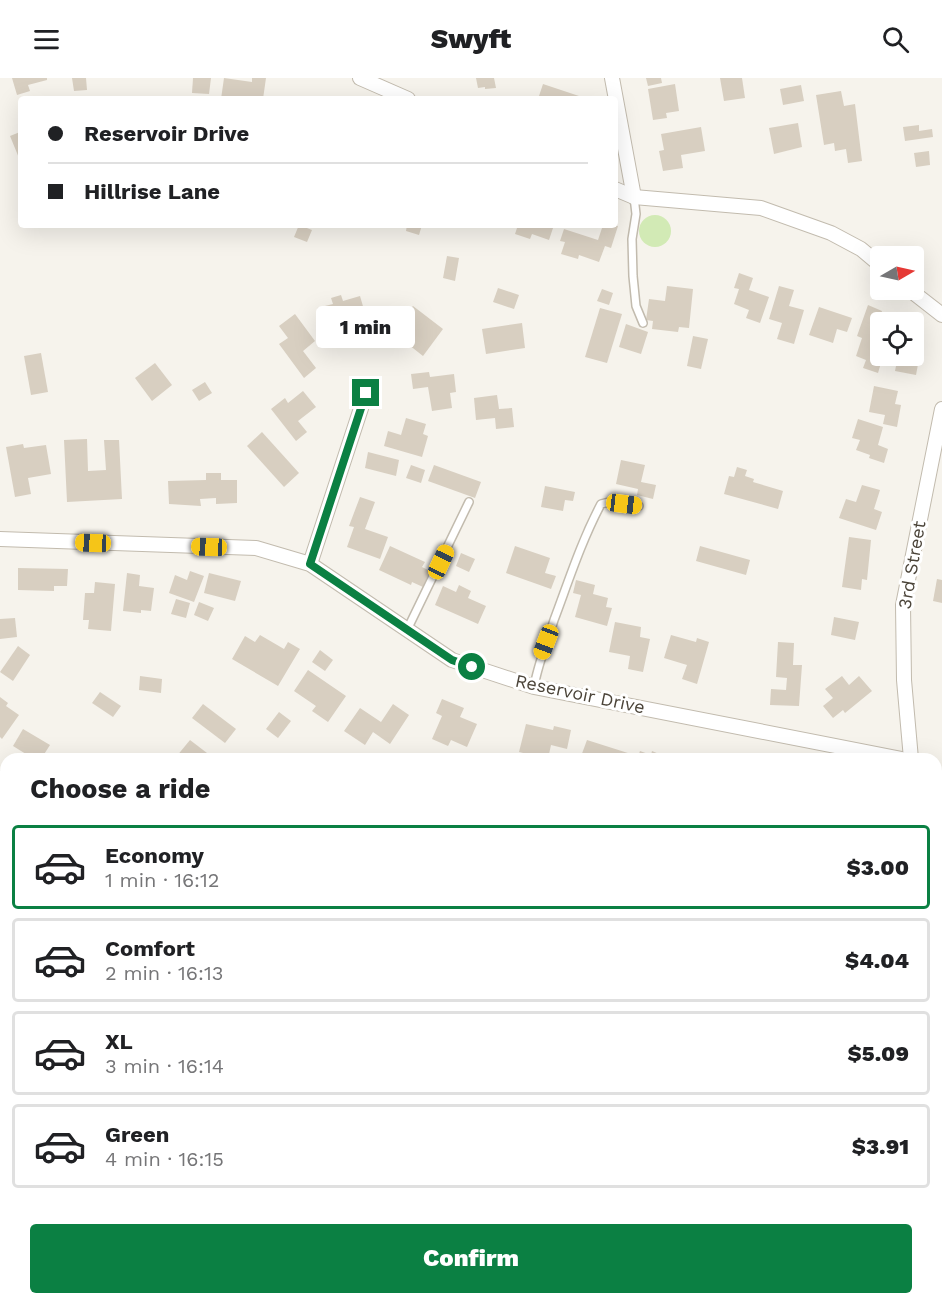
<!DOCTYPE html>
<html lang="en">
<head>
<meta charset="utf-8">
<style>
	:root { --surface:#fff; --page:#f6f6f6; --text:#202124; --muted:#757577; --line:#e0e0e0; --accent:#0b8043 }
	body { margin:0; font-family:"Work Sans",sans-serif; background:var(--page); color:var(--text); height:100vh; display:flex; flex-direction:column; font-size:22px; white-space:nowrap }
	* { box-sizing:border-box; margin:0 }
	p { font-size:20px; color:var(--muted) }
	.icon { flex:none; width:33px; height:33px; fill:none; stroke:currentColor; stroke-width:2; stroke-linecap:round; stroke-linejoin:round }
	.map { position:relative; flex:1; overflow:hidden }
	.panel { position:absolute; left:0px; top:675px; width:942px; height:552px; display:flex; flex-direction:column; background:var(--surface); border-radius:18px 18px 0 0; box-shadow:0 6px 24px #0002 }
	.panel>* { flex:none }
	.banner { position:absolute; left:18px; top:18px; width:600px; height:132px; border-radius:6px; box-shadow:0 6px 24px #0002; display:grid; align-content:center; height:132px; padding:0 30px; background:var(--surface) }
	.needle { width:39px; rotate:81deg }
	.fabs { position:absolute; left:870px; top:168px; display:grid; gap:12px }
	.fabs a { display:grid; place-items:center; width:54px; height:54px; border-radius:6px; background:var(--surface); box-shadow:0 6px 24px #0002; font-size:30px }
	.end { position:absolute; width:27px; height:27px; margin:-14px; border:8px solid #0b8043; background:#fff; box-shadow:0 0 0 3px #fff }
	.from { border-radius:50% }
	.bubble { position:absolute; height:42px; border-radius:6px; background:var(--surface); box-shadow:0 6px 24px #0002; font-size:20px; font-weight:800; line-height:42px; text-align:center }
	.car { position:absolute; width:18px; height:36px; margin:-18px -9px; border-radius:8px; box-shadow:0 0 4px 2px #0007; background:linear-gradient(#f5c518 24%,#345 0 40%,#f5c518 0 76%,#345 0 86%,#f5c518 0) }
	.banner b { display:flex; align-items:center; gap:21px; height:57px; font-size:22px }
	.banner b+b { border-top:2px solid var(--line) }
	.banner i { width:15px; height:15px; background:var(--text) }
	ul { padding:0; list-style:none }
	li { display:flex; align-items:center; gap:18px; height:84px; margin:0 12px 9px; padding:0 18px; border:3px solid var(--line); border-radius:6px }
	li div { flex:1 }
	li b { display:block; font-size:22px }
	li em { font-style:normal; font-weight:800 }
	li.on { border-color:var(--accent) }
	li>.icon { width:54px; height:54px; stroke-width:1.5 }
	h2 { padding:0 30px; font-size:27px; line-height:72px }
	.cta { display:flex; gap:12px; margin-top:auto; padding:12px 30px }
	.cta a { flex:1; height:69px; border-radius:6px; background:var(--accent); color:#fff; font-size:24px; font-weight:800; line-height:69px; text-align:center }
	header { display:flex; justify-content:space-between; align-items:center; height:78px; padding:0 30px; background:var(--surface); font-size:27px; font-weight:800 }
	.map>svg:first-child { display:block }
	.green { fill:#d2eab5 }
	.building { fill:#d8cfc1 }
	.lines { fill:none; stroke-linecap:round; stroke-linejoin:round }
	.lane-casing { stroke:#c2bbae; stroke-width:10 }
	.street-casing { stroke:#c2bbae; stroke-width:16 }
	.lane { stroke:#fff; stroke-width:7 }
	.street { stroke:#fff; stroke-width:14 }
	.route { stroke:#0b8043; stroke-width:8 }
	.labels { text-anchor:middle; stroke-width:6; stroke-linejoin:round; paint-order:stroke }
	.street-label { font-size:18px; fill:#4b4439; stroke:#fff }
</style>
</head>
<body>
<header><svg class="icon" aria-label="menu" viewBox="0 0 24 24"><path d="M4 6h16M4 12h16M4 18h16"/></svg>Swyft<svg class="icon" aria-label="search" viewBox="0 0 24 24"><circle cx="10" cy="10" r="6"/><path d="M15 15l6 6"/></svg></header>
<div class="map">
<svg width="942" height="1227" viewBox="0 0 942 1227">
	<rect width="100%" height="100%" fill="#f6f3ec"/>
	<circle class="green" cx="655" cy="153" r="16"/>
	<g class="building">
		<polygon points="12,0 47,0 47,2 28,7 30,13 17,17"/>
		<polygon points="72,0 86,0 87,12 74,13"/>
		<polygon points="193,0 211,0 209,16 192,15"/>
		<polygon points="224,0 252,4 252,0 266,0 263,21 221,21"/>
		<polygon points="476,0 494,0 496,10 485,11 485,9 478,10"/>
		<polygon points="646,0 661,0 662,5 648,8"/>
		<polygon points="720,0 742,0 745,20 724,23"/>
		<polygon points="543,6 588,21 538,21"/>
		<polygon points="675,6 679,33 666,35 667,40 653,42 648,11"/>
		<polygon points="801,7 804,23 783,27 780,11"/>
		<polygon points="841,13 844,28 855,26 862,83 848,85 846,71 835,73 834,65 824,67 816,17"/>
		<polygon points="798,45 802,69 774,76 769,50"/>
		<polygon points="919,47 919,53 932,51 933,59 905,63 903,49"/>
		<polygon points="701,49 705,73 681,77 683,90 663,93 659,73 664,72 661,56"/>
		<polygon points="20,54 21,79 19,80 10,58"/>
		<polygon points="929,73 930,87 916,89 914,75"/>
		<polygon points="299,147 312,152 307,164 294,159"/>
		<polygon points="407,147 422,147 419,157 406,153"/>
		<polygon points="518,147 554,147 549,162 532,156 530,161 515,156"/>
		<polygon points="603,147 618,148 611,170 605,168 599,184 579,177 578,181 561,176 565,164 560,163 564,151 598,162"/>
		<polygon points="447,178 459,180 455,203 443,200"/>
		<polygon points="739,195 753,200 749,212 769,219 760,245 746,240 749,232 734,226 739,211 734,210"/>
		<polygon points="667,208 693,211 689,250 679,249 678,254 652,251 653,243 646,242 649,221 665,223"/>
		<polygon points="779,208 794,212 789,228 804,232 794,266 777,261 782,245 769,241"/>
		<polygon points="498,210 519,217 514,231 493,224"/>
		<polygon points="602,211 613,215 609,227 597,223"/>
		<polygon points="341,217 343,223 360,218 367,242 323,254 317,230 333,226 331,220"/>
		<polygon points="868,227 882,233 879,243 880,243 880,278 883,278 878,295 863,290 866,282 856,278 862,260 857,258"/>
		<polygon points="413,228 443,251 423,278 399,259 401,256 389,246 401,230 407,235"/>
		<polygon points="819,229 852,240 847,254 837,251 833,265 809,257"/>
		<polygon points="600,230 622,236 607,285 585,279"/>
		<polygon points="295,236 315,263 303,273 316,290 304,300 279,266 288,260 279,248"/>
		<polygon points="522,245 525,270 486,276 482,251"/>
		<polygon points="626,246 648,254 641,276 619,269"/>
		<polygon points="693,258 708,261 701,291 687,288"/>
		<polygon points="914,258 923,260 916,297 895,293 898,278 914,278"/>
		<polygon points="41,275 48,314 31,317 24,278"/>
		<polygon points="155,285 172,307 152,323 135,300"/>
		<polygon points="429,294 430,299 454,296 456,314 450,315 452,330 432,333 428,309 413,311 411,296"/>
		<polygon points="205,304 212,315 199,323 192,312"/>
		<polygon points="874,308 898,313 895,326 901,327 897,349 883,346 885,337 869,334"/>
		<polygon points="303,313 316,329 298,343 307,354 296,363 271,331 285,320 288,325"/>
		<polygon points="497,317 499,331 512,330 514,349 496,351 495,340 476,342 474,320"/>
		<polygon points="406,340 426,346 423,356 428,358 422,379 384,368 388,353 401,357"/>
		<polygon points="858,341 883,349 878,367 888,371 884,385 869,380 870,377 856,372 860,362 852,360"/>
		<polygon points="262,354 299,395 284,409 247,368"/>
		<polygon points="87,361 88,393 106,392 104,362 119,362 122,421 67,424 64,362"/>
		<polygon points="23,366 24,370 46,367 51,396 28,400 31,416 15,419 6,369"/>
		<polygon points="368,374 399,382 396,398 365,390"/>
		<polygon points="621,382 645,387 641,404 656,407 653,421 637,417 638,411 616,406"/>
		<polygon points="411,387 425,392 421,405 406,400"/>
		<polygon points="434,387 481,404 475,420 428,403"/>
		<polygon points="737,389 747,392 745,398 754,401 753,404 783,413 778,431 724,416 729,398 734,399"/>
		<polygon points="206,395 221,395 221,402 237,402 237,425 216,426 216,420 200,421 201,428 169,426 168,403 206,402"/>
		<polygon points="862,407 880,412 874,431 882,434 876,452 839,440 846,421 856,424"/>
		<polygon points="545,408 575,414 573,423 565,422 563,433 541,429"/>
		<polygon points="360,419 375,424 365,451 388,459 380,481 347,469 354,449 349,448"/>
		<polygon points="849,459 871,462 867,502 862,501 861,512 842,509"/>
		<polygon points="390,468 425,484 422,489 430,493 423,509 412,504 411,507 379,492"/>
		<polygon points="515,468 550,480 545,495 556,498 551,511 506,495"/>
		<polygon points="700,468 750,482 746,497 696,483"/>
		<polygon points="461,475 475,481 469,494 456,488"/>
		<polygon points="18,490 68,491 67,508 54,508 54,513 18,512"/>
		<polygon points="190,493 204,498 194,524 169,515 175,497 187,502"/>
		<polygon points="127,495 140,497 139,508 154,510 151,533 141,532 141,535 123,533"/>
		<polygon points="209,495 241,503 235,523 204,515"/>
		<polygon points="937,501 942,502 942,525 933,523"/>
		<polygon points="576,502 595,507 593,516 608,520 606,529 612,530 607,548 575,539 581,517 573,515"/>
		<polygon points="95,504 115,506 111,553 88,551 89,542 83,542 85,515 94,515"/>
		<polygon points="459,507 471,513 468,520 486,528 478,546 435,527 443,508 456,514"/>
		<polygon points="176,521 190,525 186,540 171,536"/>
		<polygon points="199,524 214,530 208,543 194,537"/>
		<polygon points="834,539 859,544 855,562 831,557"/>
		<polygon points="15,540 17,559 0,561 0,541"/>
		<polygon points="615,544 641,549 640,559 650,561 643,594 628,591 630,578 609,574"/>
		<polygon points="260,557 284,571 288,564 300,571 278,608 232,581 245,558 255,564"/>
		<polygon points="671,557 696,564 697,560 709,564 697,606 682,601 687,587 664,580"/>
		<polygon points="778,564 794,565 793,587 802,587 799,628 770,627 771,611 786,612 787,600 776,599"/>
		<polygon points="18,568 30,577 13,603 0,594"/>
		<polygon points="320,572 333,582 325,593 312,584"/>
		<polygon points="308,592 346,618 328,644 312,633 316,628 294,613"/>
		<polygon points="140,598 162,601 161,615 139,612"/>
		<polygon points="842,598 849,607 859,598 872,613 845,635 843,632 833,640 823,628 833,620 825,611"/>
		<polygon points="100,614 121,628 113,639 92,625"/>
		<polygon points="0,619 8,625 6,628 19,637 2,661 0,659"/>
		<polygon points="442,621 464,630 460,639 477,646 467,669 451,662 448,668 432,661 442,638 436,635"/>
		<polygon points="203,626 236,651 225,665 192,640"/>
		<polygon points="393,626 409,637 390,666 373,654 365,667 344,653 360,630 381,644"/>
		<polygon points="279,634 291,643 278,660 266,651"/>
		<polygon points="526,646 553,652 554,648 571,652 567,671 551,667 548,681 519,674"/>
		<polygon points="23,651 50,667 41,681 34,681 13,668"/>
		<polygon points="190,662 207,675 203,681 179,681 176,679"/>
		<polygon points="587,662 631,676 630,681 580,681"/>
		<polygon points="640,673 651,677 652,673 666,679 665,681 637,681"/>
		<polygon points="942,709 942,748 941,748 936,710"/>
		<polygon points="501,1221 524,1221 526,1227 503,1227"/>
		<rect x="642" y="1221" width="39" height="6"/>
		<polygon points="763,1221 779,1222 779,1227 763,1227"/>
	</g>
	<g class="lines">
		<g class="lane-casing">
			<g id="lane">
				<polyline points="634,119 636,136 632,161 633,198 636,228 643,245"/>
				<polyline points="407,552 469,424"/>
				<path d="M 534,609 C 538,585 547,565 554,542 C 569,502 581,464 601,426 L 609,424 L 639,428"/>
				<polyline points="0,993 6,990"/>
			</g>
		</g>
		<g class="street-casing">
			<g id="street">
				<polyline points="360,0 408,21"/>
				<polyline points="612,0 634,119"/>
				<polyline points="615,111 634,119 761,130 831,155 861,171 880,187"/>
				<polyline points="910,212 942,237"/>
				<polyline points="0,461 256,470 310,486 452,582 534,609 902,681"/>
				<polyline points="310,486 366,315"/>
				<polyline points="911,681 904,602 903,527 942,331"/>
				<polyline points="0,700 6,703"/>
				<polyline points="936,796 942,805"/>
				<polyline points="936,1193 942,1195"/>
			</g>
		</g>
		<use href="#lane" class="lane"/>
		<use href="#street" class="street"/>
	</g>
	<g class="lines">
		<polyline class="route" points="366,315 310,486 452,582 472,589"/>
	</g>
	<g class="labels">
		<g class="street-label">
			<text transform="translate(912 487) rotate(-80)" y="6">3rd Street</text>
			<text transform="translate(580 616) rotate(12)" y="6">Reservoir Drive</text>
		</g>
	</g>
</svg>
<div class="fabs">
<a><svg class="needle" viewBox="-14 -14 28 28"><path d="M0-13l5 13h-10z" fill="#e53935"/><path d="M0 13l5-13h-10z" fill="#757577"/></svg></a>
<a><svg class="icon" aria-label="locate" viewBox="0 0 24 24"><circle cx="12" cy="12" r="6"/><path d="M12 2v4M12 18v4M2 12h4M18 12h4"/></svg></a>
</div>
<i class="end from" style="left:472px;top:589px"></i>
<i class="end" style="left:366px;top:315px"></i>
<div class="bubble" style="left:316px;top:228px;width:99px">1 min</div>
<i class="car" style="left:624px;top:426px;rotate:97deg"></i>
<i class="car" style="left:93px;top:465px;rotate:272deg"></i>
<i class="car" style="left:209px;top:469px;rotate:272deg"></i>
<i class="car" style="left:441px;top:484px;rotate:25deg"></i>
<i class="car" style="left:546px;top:564px;rotate:201deg"></i>
<div class="banner">
<b><i class="from"></i>Reservoir Drive</b>
<b><i></i>Hillrise Lane</b>
</div>
<section class="panel">
<h2>Choose a ride</h2>
<ul>
<li class="on"><svg class="icon" aria-label="car" viewBox="0 0 24 24"><path d="M5 17H2v-5l4-1 3-4h7l3 4 3 1v5h-3M9 17h6M6 11h13"/><circle cx="7" cy="17" r="2"/><circle cx="17" cy="17" r="2"/></svg><div><b>Economy</b><p>1 min · 16:12</p></div><em>$3.00</em></li>
<li><svg class="icon" aria-label="car" viewBox="0 0 24 24"><path d="M5 17H2v-5l4-1 3-4h7l3 4 3 1v5h-3M9 17h6M6 11h13"/><circle cx="7" cy="17" r="2"/><circle cx="17" cy="17" r="2"/></svg><div><b>Comfort</b><p>2 min · 16:13</p></div><em>$4.04</em></li>
<li><svg class="icon" aria-label="car" viewBox="0 0 24 24"><path d="M5 17H2v-5l4-1 3-4h7l3 4 3 1v5h-3M9 17h6M6 11h13"/><circle cx="7" cy="17" r="2"/><circle cx="17" cy="17" r="2"/></svg><div><b>XL</b><p>3 min · 16:14</p></div><em>$5.09</em></li>
<li><svg class="icon" aria-label="car" viewBox="0 0 24 24"><path d="M5 17H2v-5l4-1 3-4h7l3 4 3 1v5h-3M9 17h6M6 11h13"/><circle cx="7" cy="17" r="2"/><circle cx="17" cy="17" r="2"/></svg><div><b>Green</b><p>4 min · 16:15</p></div><em>$3.91</em></li>
</ul>
<div class="cta"><a>Confirm</a></div>
</section>
</div>
</body>
</html>
